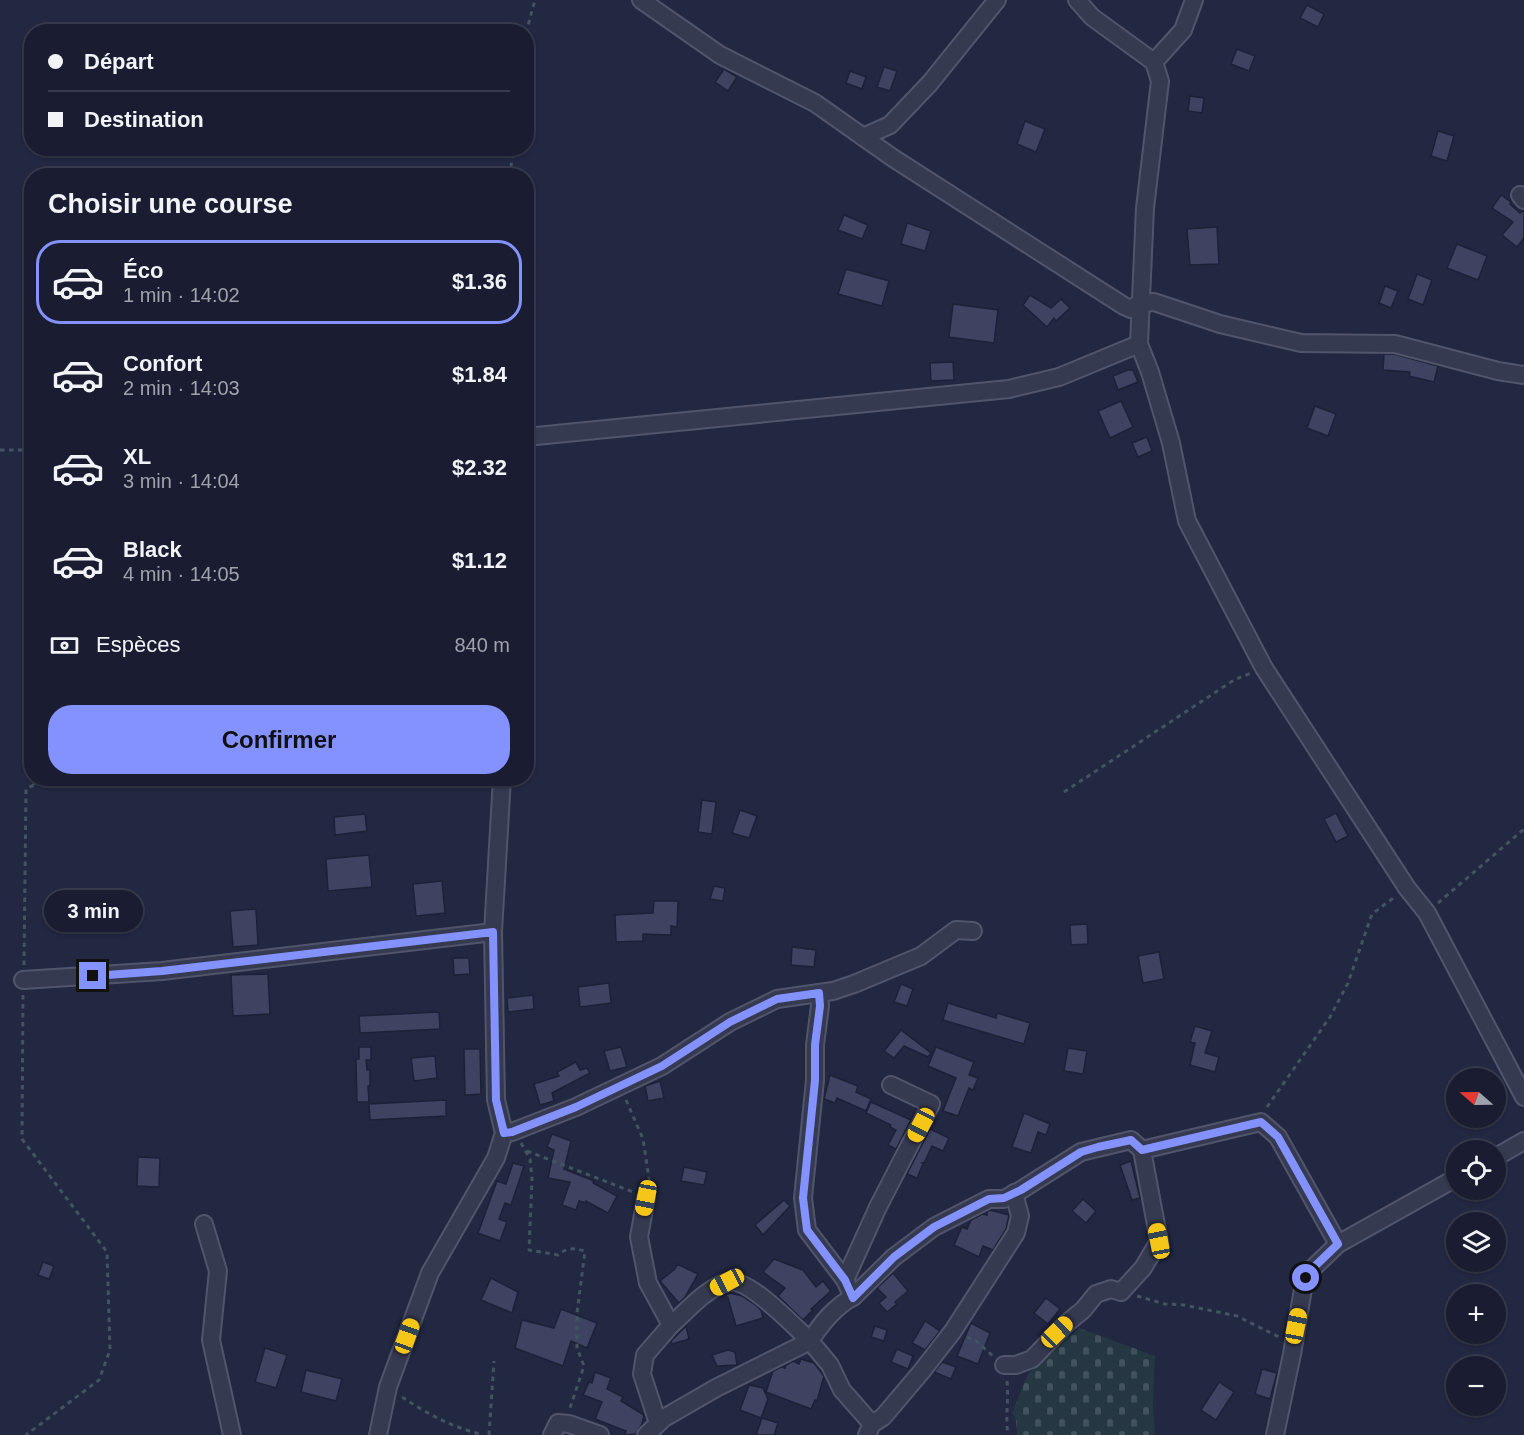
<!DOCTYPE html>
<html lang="fr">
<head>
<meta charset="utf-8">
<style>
	:root { --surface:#1a1d32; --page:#272a3e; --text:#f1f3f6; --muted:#9fa2ac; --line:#383b4d; --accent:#8492ff }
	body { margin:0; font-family:Arial,sans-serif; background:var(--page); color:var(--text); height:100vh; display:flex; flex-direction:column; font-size:22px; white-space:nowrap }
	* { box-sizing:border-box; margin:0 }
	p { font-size:20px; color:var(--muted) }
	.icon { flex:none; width:33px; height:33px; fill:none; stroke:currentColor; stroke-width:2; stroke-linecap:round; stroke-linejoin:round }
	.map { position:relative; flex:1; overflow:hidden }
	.side { position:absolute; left:24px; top:168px; width:510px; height:618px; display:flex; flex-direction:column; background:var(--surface); border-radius:24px; box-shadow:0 2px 4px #0004,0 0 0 2px var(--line) }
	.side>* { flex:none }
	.guide { position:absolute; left:24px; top:24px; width:510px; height:132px; border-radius:24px; box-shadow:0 2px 4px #0004,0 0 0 2px var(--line); display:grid; align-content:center; height:132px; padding:0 24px; background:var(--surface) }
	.needle { width:39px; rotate:290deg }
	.fabs { position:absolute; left:1446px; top:1068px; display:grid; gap:12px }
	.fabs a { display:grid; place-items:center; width:60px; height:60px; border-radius:50%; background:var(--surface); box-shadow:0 2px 4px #0004,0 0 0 2px var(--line); font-size:30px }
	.end { position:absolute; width:27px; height:27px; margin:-14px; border:8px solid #8492ff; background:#111; box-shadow:0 0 0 3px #111 }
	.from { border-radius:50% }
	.bubble { position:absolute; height:42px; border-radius:21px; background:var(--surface); box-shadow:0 2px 4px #0004,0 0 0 2px var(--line); font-size:20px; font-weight:600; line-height:42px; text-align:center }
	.car { position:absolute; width:18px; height:36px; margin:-18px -9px; border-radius:8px; box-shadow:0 0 4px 2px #0007; background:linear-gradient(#f5c518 24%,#345 0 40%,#f5c518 0 76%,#345 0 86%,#f5c518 0) }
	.guide b { display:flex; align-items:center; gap:21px; height:57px; font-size:22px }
	.guide b+b { border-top:2px solid var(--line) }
	.guide i { width:15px; height:15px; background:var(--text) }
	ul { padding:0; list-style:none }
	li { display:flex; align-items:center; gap:18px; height:84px; margin:0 12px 9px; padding:0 12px; border:3px solid transparent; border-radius:24px }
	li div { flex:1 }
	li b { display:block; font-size:22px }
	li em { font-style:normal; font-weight:600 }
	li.selected { border-color:var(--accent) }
	li>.icon { width:54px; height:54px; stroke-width:1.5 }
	h2 { padding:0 24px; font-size:27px; line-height:72px }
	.pay { display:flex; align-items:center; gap:15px; height:66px; padding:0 24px; font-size:22px }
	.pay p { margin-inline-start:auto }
	.primary-button { display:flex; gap:12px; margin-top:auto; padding:12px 24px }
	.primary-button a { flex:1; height:69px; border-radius:24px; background:var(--accent); color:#111; font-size:24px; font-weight:600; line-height:69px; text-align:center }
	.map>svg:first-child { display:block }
	.cemetery { fill:url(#cemetery-stones) }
	.building { fill:#3e4362; stroke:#1d2138; stroke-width:1.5 }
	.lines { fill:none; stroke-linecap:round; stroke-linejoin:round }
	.minor-casing { stroke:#51556c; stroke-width:20 }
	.path { stroke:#42545f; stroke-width:3; stroke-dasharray:4.5 4.5; stroke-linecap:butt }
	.minor { stroke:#363a51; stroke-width:16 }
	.route { stroke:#8492ff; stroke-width:8 }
</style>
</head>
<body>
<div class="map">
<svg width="1524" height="1435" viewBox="0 0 1524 1435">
	<defs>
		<pattern id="cemetery-stones" width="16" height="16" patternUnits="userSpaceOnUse" patternTransform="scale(1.5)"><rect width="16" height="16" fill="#243742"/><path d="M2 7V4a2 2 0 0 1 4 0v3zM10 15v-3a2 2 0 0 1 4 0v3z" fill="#41525c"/></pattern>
	</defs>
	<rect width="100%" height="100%" fill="#222742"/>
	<polygon class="cemetery" points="1079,1328 1155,1356 1153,1406 1155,1435 1017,1435 1016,1420 1012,1413 1028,1374"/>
	<g class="building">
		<polygon points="1307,5 1324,14 1318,27 1300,18"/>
		<polygon points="1237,49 1255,56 1249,71 1231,64"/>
		<polygon points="884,67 897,71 890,91 877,87"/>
		<polygon points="724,69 737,77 728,91 715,82"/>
		<polygon points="850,71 866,77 862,89 846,83"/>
		<polygon points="1190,96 1204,98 1202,113 1188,111"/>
		<polygon points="1025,121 1045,129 1036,152 1017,144"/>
		<polygon points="1438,131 1454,136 1447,161 1431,156"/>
		<polygon points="1501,195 1511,202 1510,204 1520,213 1524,210 1524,238 1517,247 1502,235 1513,222 1492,208"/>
		<polygon points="844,215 868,225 862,239 838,230"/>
		<polygon points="907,223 931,231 925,251 901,244"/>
		<polygon points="1217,227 1219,264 1190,265 1187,229"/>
		<polygon points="1457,244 1487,256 1478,280 1447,268"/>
		<polygon points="846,269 889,281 882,306 838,294"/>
		<polygon points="1417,274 1432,280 1423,305 1408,299"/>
		<polygon points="1385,286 1398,291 1391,308 1379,303"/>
		<polygon points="1030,295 1051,308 1061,299 1070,308 1056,321 1054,318 1047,327 1023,305"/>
		<polygon points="953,304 998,310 994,343 949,337"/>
		<polygon points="1384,354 1394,354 1438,366 1434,382 1409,376 1410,372 1383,370"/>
		<polygon points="953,362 954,380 931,381 930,363"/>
		<polygon points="1128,370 1133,370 1138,382 1118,390 1113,376"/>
		<polygon points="1121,401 1133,427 1110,438 1098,411"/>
		<polygon points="1315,406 1336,414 1328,436 1307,428"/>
		<polygon points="1147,437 1152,451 1138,457 1132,443"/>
		<polygon points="702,800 716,802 712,834 698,832"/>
		<polygon points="740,810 757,816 749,838 732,833"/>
		<polygon points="1336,813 1348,836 1336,842 1324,819"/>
		<polygon points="365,814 367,831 335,835 334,817"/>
		<polygon points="369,855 372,887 328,891 326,859"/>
		<polygon points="442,881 445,913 416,916 413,884"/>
		<polygon points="714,886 725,888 723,901 710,899"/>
		<polygon points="654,901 678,901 677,927 671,926 671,935 643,934 643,941 616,942 615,915 653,913"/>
		<polygon points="256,909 258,945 233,947 230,911"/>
		<polygon points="1087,924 1088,944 1071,945 1070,925"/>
		<polygon points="792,947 816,950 814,967 791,965"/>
		<polygon points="1159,952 1164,979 1143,983 1138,956"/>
		<polygon points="453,958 469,958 470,974 454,975"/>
		<polygon points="268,974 270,1014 233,1016 231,975"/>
		<polygon points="609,983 611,1003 580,1007 578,987"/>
		<polygon points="901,984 913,989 907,1006 894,1002"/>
		<polygon points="533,995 534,1009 508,1012 507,998"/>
		<polygon points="948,1003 996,1018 997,1013 1030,1023 1024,1044 943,1020"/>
		<polygon points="439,1012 440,1029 360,1033 359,1016"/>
		<polygon points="1195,1026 1212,1031 1205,1053 1219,1057 1215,1072 1190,1065 1195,1043 1190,1042"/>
		<polygon points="901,1030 931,1053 928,1057 904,1046 894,1058 884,1051"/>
		<polygon points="359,1047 371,1047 371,1060 366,1060 367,1070 370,1070 370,1086 368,1086 369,1102 357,1102 356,1059 359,1059"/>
		<polygon points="621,1047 627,1067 610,1071 604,1051"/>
		<polygon points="936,1047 974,1062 969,1075 978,1078 973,1090 969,1088 958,1116 943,1111 956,1078 928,1066"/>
		<polygon points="1068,1048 1087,1051 1083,1074 1064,1071"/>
		<polygon points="464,1049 480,1049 481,1094 465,1095"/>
		<polygon points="435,1056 437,1078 414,1081 411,1058"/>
		<polygon points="576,1062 580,1070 587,1068 590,1073 552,1093 554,1101 540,1105 534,1084 559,1076 557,1072"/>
		<polygon points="830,1075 858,1086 856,1092 871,1099 866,1111 837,1098 835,1103 824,1099"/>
		<polygon points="660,1081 664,1098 648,1101 645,1086"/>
		<polygon points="446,1100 446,1116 370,1120 369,1104"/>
		<polygon points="871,1102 911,1120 896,1149 888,1145 896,1130 890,1127 891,1125 866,1113"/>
		<polygon points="1024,1113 1050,1124 1046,1135 1038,1132 1031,1153 1012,1147"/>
		<polygon points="930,1129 949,1138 943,1151 932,1146 924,1163 922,1163 923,1164 917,1178 907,1174"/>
		<polygon points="552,1134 571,1141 564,1169 594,1181 593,1183 617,1196 608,1213 586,1201 586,1203 579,1201 576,1210 562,1205 570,1182 548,1178 554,1150 547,1147"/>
		<polygon points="138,1157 160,1158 159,1187 137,1186"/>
		<polygon points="1131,1161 1140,1198 1132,1200 1120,1165"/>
		<polygon points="513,1163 524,1166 511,1205 505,1203 499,1219 507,1222 500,1241 478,1233 497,1181 506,1184"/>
		<polygon points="684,1167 707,1172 704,1185 681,1181"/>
		<polygon points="1083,1199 1096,1211 1086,1223 1072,1211"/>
		<polygon points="784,1200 790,1206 763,1235 755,1225"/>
		<polygon points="990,1210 1009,1215 1006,1229 993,1250 983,1246 979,1257 954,1245 962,1227 967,1229 971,1220 982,1214 987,1215 987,1212"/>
		<polygon points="774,1259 803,1270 816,1287 823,1281 831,1291 811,1309 813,1310 803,1320 778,1296 785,1288 763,1272"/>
		<polygon points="43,1262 54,1266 49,1279 38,1275"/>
		<polygon points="677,1264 698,1274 685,1297 679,1303 660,1281 675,1269"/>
		<polygon points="893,1273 908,1291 895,1302 897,1304 887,1312 879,1303 886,1297 877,1288"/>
		<polygon points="491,1278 518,1292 512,1313 481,1300"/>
		<polygon points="730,1293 742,1296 753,1303 761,1310 763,1318 736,1326 728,1298 725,1295"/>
		<polygon points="1046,1298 1060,1309 1048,1324 1034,1313"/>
		<polygon points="561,1309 597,1323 587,1348 571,1341 563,1366 515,1348 522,1320 554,1328"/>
		<polygon points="925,1321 940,1331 925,1350 912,1343"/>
		<polygon points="971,1323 990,1333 978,1364 957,1356"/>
		<polygon points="686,1326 689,1339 672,1344 671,1341"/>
		<polygon points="875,1326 887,1330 884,1341 871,1337"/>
		<polygon points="265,1348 287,1355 276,1388 255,1382"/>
		<polygon points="897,1349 913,1356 908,1369 891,1362"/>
		<polygon points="728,1350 735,1352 737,1365 717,1366 712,1355"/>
		<polygon points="801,1359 814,1363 824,1376 817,1401 815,1400 811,1409 766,1392 773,1371 781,1367 785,1368 786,1365 793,1361 799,1364"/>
		<polygon points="942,1362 956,1367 951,1379 934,1372"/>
		<polygon points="1262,1369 1277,1373 1270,1399 1255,1394"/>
		<polygon points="306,1370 342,1379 336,1401 301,1392"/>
		<polygon points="595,1372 611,1378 607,1389 623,1397 621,1401 644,1415 642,1424 636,1434 625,1435 626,1431 595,1419 602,1402 583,1395 589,1382 592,1383"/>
		<polygon points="1219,1382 1234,1392 1216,1420 1201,1410"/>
		<polygon points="749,1385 763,1388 768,1399 761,1418 740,1410"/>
		<polygon points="762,1418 778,1423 774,1435 756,1435"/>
	</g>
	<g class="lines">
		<g class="minor-casing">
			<g id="minor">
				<polyline points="641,0 720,55 815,103 893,158 1124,306 1131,309 1140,303 1154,302 1220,324 1301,343 1395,344 1498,371 1524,375"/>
				<polyline points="1077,0 1092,17 1154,62 1160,81 1145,208 1139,344 1150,372 1171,443 1187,521 1264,668 1407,888 1427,913 1524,1097"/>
				<polyline points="1154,62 1183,30 1194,0"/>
				<polyline points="863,137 890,125 930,83 997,0"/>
				<polyline points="1520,195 1524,200"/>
				<polyline points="526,437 1009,389 1059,377 1139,344"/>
				<polyline points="23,980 162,971 493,932"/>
				<path d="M 819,993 L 820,1006 L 815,1045 L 815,1080 L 803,1198 L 807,1230 L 845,1280 L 853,1297 C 834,1307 821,1324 810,1341 L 830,1365 L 842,1390 L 872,1424"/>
				<polyline points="504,1133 512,1132 576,1107 662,1066 730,1022 777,999 833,991 854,984 921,956 956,930 973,931"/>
				<polyline points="1142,1150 1261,1122 1278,1137 1338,1244"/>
				<polyline points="1496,1157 1524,1141"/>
				<polyline points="204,1224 218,1271 211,1340 232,1435"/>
				<polyline points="845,1280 878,1207 931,1104 891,1085"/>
				<polyline points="853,1297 894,1257 934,1227 989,1199 1004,1199 1021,1190 1081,1152 1131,1140 1142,1150 1159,1241 1143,1268 1121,1292 1111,1289 1096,1294 1083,1310 1067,1323 1032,1359 1016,1365 1004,1365"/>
				<polyline points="658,1423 642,1374 645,1355 671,1325"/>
				<polyline points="378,1435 388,1387 430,1273 496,1158 504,1133 496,1100 493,932 502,778"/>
				<polyline points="552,1435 558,1423 569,1424 600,1435"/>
				<path d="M 646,1435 L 664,1418 L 716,1388 L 810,1341 C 795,1327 748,1277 728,1282 C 706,1288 687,1311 671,1325 L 648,1283 L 639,1237 L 646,1198"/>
				<polyline points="867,1435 872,1424 883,1417 922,1371 953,1331 1016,1233 1020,1216 1014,1193"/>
				<polyline points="1275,1435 1292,1354 1303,1289 1306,1278 1313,1268 1338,1244 1456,1178"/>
			</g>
		</g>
		<g class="path">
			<polyline points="526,33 535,0"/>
			<polyline points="510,176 513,148"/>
			<polyline points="0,450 32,450"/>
			<polyline points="34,785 34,778"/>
			<polyline points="1064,792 1234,680 1251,673"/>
			<polyline points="1438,903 1524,829"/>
			<polyline points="24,965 26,789 47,778"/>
			<polyline points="23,995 22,1139 107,1252 110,1350 99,1380 26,1435"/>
			<polyline points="626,1100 643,1139 650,1185"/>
			<polyline points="1267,1107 1330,1017 1348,983 1372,914 1396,896"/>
			<path d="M 521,1143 L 530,1159 L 532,1179 L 529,1250 L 558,1255 C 568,1247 573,1248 585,1251 L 577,1313 L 577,1348 L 584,1366 L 570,1408"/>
			<polyline points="527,1151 633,1192"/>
			<polyline points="1137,1296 1165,1304 1184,1305 1237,1316 1279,1337"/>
			<polyline points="967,1337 976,1341 993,1356"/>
			<path d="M 1007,1381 C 1009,1400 1005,1416 1008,1435"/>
			<path d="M 402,1397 C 431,1416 450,1426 483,1435"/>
			<polyline points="489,1435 494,1361"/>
		</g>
		<use href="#minor" class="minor"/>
	</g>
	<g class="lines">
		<polyline class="route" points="93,976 162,971 493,932 496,1100 504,1133 512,1132 576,1107 662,1066 730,1022 777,999 819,993 820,1006 815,1045 815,1080 803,1198 807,1230 845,1280 853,1298 894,1257 934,1227 989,1199 1004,1198 1021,1190 1081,1152 1098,1147 1131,1140 1142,1150 1261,1122 1278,1137 1338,1244 1313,1268 1306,1278"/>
	</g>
</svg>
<div class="fabs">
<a><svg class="needle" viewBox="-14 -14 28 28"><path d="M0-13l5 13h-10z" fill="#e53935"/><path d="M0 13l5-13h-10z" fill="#9fa2ac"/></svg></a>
<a><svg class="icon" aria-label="locate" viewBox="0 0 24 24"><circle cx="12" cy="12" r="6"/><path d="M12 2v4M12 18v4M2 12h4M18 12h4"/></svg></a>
<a><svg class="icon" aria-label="layers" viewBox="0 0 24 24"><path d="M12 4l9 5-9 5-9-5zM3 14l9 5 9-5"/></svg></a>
<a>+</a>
<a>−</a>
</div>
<i class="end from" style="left:1306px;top:1278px"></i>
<i class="end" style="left:93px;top:976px"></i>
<div class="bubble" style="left:44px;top:890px;width:99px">3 min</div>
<i class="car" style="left:921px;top:1125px;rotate:208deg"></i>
<i class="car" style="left:646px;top:1198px;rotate:191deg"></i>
<i class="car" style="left:1159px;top:1241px;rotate:349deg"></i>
<i class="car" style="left:727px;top:1282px;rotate:242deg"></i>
<i class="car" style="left:1296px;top:1326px;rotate:11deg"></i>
<i class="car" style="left:1057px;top:1332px;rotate:46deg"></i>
<i class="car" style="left:407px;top:1336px;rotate:20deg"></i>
<div class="guide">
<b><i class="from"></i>Départ</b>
<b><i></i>Destination</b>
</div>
<section class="side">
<h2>Choisir une course</h2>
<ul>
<li class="selected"><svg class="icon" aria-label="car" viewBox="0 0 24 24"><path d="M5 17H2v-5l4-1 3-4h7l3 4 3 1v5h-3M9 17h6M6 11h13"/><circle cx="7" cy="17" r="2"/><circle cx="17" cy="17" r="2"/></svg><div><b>Éco</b><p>1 min · 14:02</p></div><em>$1.36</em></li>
<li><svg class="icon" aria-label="car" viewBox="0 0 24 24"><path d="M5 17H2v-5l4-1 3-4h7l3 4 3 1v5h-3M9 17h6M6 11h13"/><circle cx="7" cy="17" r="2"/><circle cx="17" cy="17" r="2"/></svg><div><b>Confort</b><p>2 min · 14:03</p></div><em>$1.84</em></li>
<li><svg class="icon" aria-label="car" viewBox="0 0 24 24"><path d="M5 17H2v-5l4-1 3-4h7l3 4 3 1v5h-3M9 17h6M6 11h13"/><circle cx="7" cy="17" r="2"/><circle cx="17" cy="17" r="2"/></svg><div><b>XL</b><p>3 min · 14:04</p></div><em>$2.32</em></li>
<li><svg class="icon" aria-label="car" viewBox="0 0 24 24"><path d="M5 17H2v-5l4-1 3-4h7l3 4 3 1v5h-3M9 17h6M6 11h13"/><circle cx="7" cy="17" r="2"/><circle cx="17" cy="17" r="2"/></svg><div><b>Black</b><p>4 min · 14:05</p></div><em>$1.12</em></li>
</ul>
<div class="pay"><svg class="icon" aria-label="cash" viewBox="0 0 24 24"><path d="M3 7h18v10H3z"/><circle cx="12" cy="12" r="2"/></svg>Espèces<p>840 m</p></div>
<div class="primary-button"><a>Confirmer</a></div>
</section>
</div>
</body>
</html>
